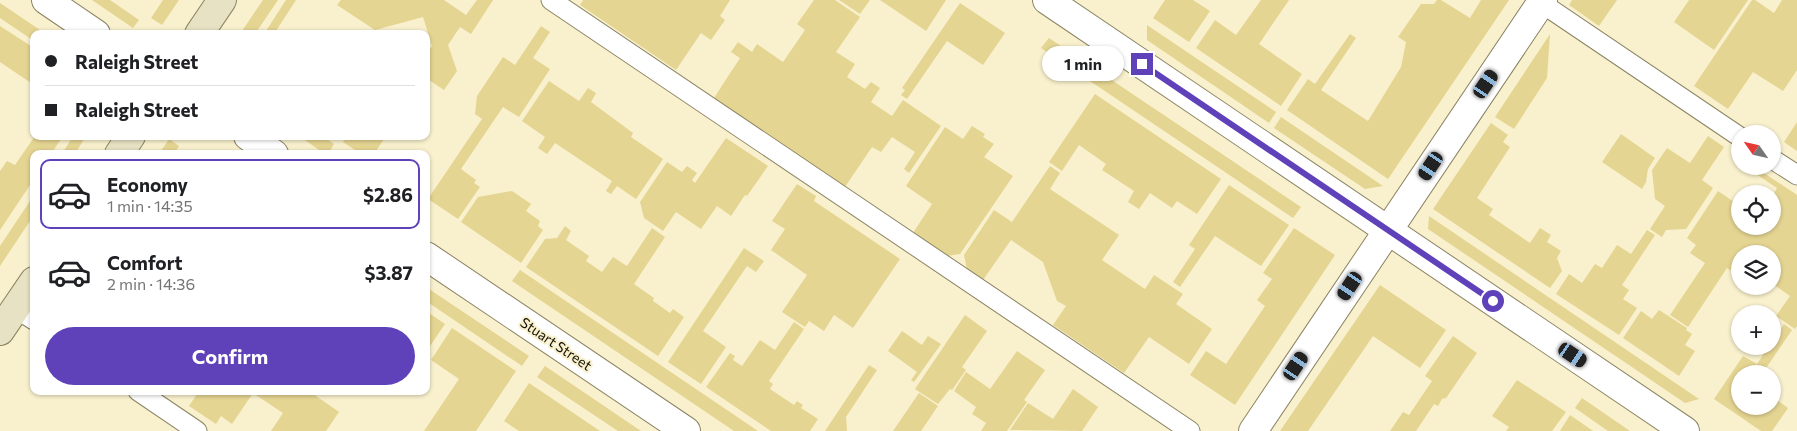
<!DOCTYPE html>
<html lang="en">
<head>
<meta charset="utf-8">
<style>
	:root { --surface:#fff; --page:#f2f2f2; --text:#202124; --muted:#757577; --line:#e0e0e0; --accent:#5f41ba }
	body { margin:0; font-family:Commissioner,sans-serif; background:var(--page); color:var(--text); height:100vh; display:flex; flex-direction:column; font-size:19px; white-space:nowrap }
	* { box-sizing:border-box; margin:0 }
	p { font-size:16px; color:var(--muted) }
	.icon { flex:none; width:28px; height:28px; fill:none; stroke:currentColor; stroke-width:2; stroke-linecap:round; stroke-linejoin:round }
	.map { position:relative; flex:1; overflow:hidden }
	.panel { position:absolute; left:30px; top:150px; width:400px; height:245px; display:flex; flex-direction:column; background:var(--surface); border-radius:10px; box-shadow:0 1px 4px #0004 }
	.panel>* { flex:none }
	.top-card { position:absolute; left:30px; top:30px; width:400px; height:110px; border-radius:10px; box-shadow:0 1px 4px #0004; display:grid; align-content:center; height:110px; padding:0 15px; background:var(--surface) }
	.needle { width:32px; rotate:304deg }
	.buttons { position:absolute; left:1731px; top:125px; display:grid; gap:10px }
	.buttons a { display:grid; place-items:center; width:50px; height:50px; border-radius:50%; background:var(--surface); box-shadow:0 1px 4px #0004; font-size:25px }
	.end { position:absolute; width:22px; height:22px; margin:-11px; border:6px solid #5f41ba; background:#fff; box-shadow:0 0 0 2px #fff }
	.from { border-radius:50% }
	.bubble { position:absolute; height:35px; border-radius:18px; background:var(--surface); box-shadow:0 1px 4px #0004; font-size:16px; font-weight:700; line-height:35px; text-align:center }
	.car { position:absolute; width:15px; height:30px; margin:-15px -8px; border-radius:6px; box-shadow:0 0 4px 1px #0007; background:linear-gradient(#222 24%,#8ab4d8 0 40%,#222 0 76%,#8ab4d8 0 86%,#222 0) }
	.top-card b { display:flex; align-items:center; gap:18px; height:48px; font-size:19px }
	.top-card b+b { border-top:1px solid var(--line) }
	.top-card i { width:12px; height:12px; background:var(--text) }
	ul { padding:9px 0 0; list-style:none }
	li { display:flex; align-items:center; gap:15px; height:70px; margin:0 10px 8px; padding:0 5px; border:2px solid transparent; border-radius:10px }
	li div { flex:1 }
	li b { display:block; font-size:19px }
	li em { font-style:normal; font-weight:700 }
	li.active { border-color:var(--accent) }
	li>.icon { width:45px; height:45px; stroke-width:1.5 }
	.button { display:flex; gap:10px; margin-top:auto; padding:10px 15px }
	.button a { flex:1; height:58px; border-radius:30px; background:var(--accent); color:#fff; font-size:20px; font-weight:700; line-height:58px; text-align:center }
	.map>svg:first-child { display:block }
	.green { fill:#e5d592 }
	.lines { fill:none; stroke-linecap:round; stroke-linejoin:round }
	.lane-casing { stroke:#8b8464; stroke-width:21 }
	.street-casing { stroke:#8b8464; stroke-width:30 }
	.secondary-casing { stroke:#8b8464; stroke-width:30 }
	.lane { stroke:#fff; stroke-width:19 }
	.street { stroke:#fff; stroke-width:28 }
	.secondary { stroke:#e8e2c4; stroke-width:28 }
	.route { stroke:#5f41ba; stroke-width:6 }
	.labels { text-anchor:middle; stroke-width:4; stroke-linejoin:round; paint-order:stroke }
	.street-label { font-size:14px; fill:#141106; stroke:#f9f1cd }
</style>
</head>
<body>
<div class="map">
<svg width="1797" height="431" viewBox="0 0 1797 431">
	<rect width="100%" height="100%" fill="#f9f1cd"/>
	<g class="green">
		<polygon points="92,0 110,0 139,20 133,28"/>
		<polygon points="163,0 179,0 162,25 151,18"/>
		<polygon points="263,0 278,0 255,34 240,34"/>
		<polygon points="286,0 296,0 274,34 264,34"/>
		<polygon points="341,0 444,0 466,15 477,0 493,0 471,34 460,27 448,45 457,71 444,90 426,78 426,49 429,50 432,46 423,17 375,30 337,5"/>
		<polygon points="583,0 730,0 720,16 725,20 711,40 701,33 676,70 580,5"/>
		<polygon points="814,0 835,0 860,17 836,52 855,64 847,77 865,89 871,82 880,88 871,102 892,116 903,100 941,126 909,173 904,169 915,152 892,137 881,152 872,147 845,187 714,98 740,58 731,52 738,42 752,52 757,44 783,62 805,30 797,24"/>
		<polygon points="839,0 870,0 860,14"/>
		<polygon points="880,0 946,0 926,31"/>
		<polygon points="1165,0 1193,0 1210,11 1189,42 1153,18"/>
		<polygon points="1261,0 1289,0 1259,44 1302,74 1281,106 1196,48 1215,20 1236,35"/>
		<polygon points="1437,0 1441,0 1470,18 1481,0 1509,0 1388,179 1287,110 1308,79 1315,84 1350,34 1356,38 1321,90 1368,121 1401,67 1406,42 1398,37 1421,4 1434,4"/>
		<polygon points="1572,0 1617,0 1599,26 1569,5"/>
		<polygon points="1689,0 1748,0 1714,50 1674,22"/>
		<polygon points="1752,0 1755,0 1774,13 1782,0 1797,0 1797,70 1783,91 1753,72 1728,109 1694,86"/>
		<polygon points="0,3 46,34 34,34 34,41 0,18"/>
		<polygon points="960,3 1005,33 983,65 947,41 907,99 901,95 905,90 902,88"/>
		<polygon points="1147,25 1276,112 1269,123 1147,40"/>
		<polygon points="0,26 34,48 34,85 0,62"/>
		<polygon points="541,26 550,32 533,58 550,69 519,117 503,107 461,169 476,180 474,183 480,187 458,219 428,199 482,119 475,114 477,96 503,57 515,65"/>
		<polygon points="1550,34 1547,78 1514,129 1495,117"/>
		<polygon points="1049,38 1301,207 1293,218 1041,48"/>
		<polygon points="549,81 579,101 588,88 596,93 591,102 633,133 631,137 663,159 636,199 617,186 611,194 606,191 612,181 555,143 547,154 538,148 545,137 522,121"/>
		<polygon points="1095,94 1221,179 1197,214 1177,201 1172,208 1150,193 1139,209 1128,202 1134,191 1102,170 1106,164 1079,145 1062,171 1049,162"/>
		<polygon points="1281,117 1383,186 1365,189 1274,128"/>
		<polygon points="1797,122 1797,151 1784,142"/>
		<polygon points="1491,123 1508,135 1503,142 1510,147 1477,198 1493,209 1489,215 1530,243 1540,228 1551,235 1547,242 1561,251 1557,258 1562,271 1550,288 1433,209"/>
		<polygon points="972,126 985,134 983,137 994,144 984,157 1013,176 960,254 947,256 913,233 932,204 906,186 945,127 963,139"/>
		<polygon points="1621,134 1655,158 1648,169 1646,182 1642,189 1602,162"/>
		<polygon points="35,136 57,136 61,139 51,154 34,154 34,179 0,230 0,171 7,161 15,165"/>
		<polygon points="73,136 86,136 75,154 62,154"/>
		<polygon points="299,136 323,136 334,144 328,154 325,154"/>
		<polygon points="347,136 386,136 374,154 361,154 343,142"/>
		<polygon points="1708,136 1724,147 1702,180 1713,188 1686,229 1666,230 1662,237 1650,229 1665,206 1655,199 1652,170 1667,148 1690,163"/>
		<polygon points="726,138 768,166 747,196 745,195 731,216 717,206 701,229 676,212 663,231 644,218 640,202 667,162 682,172 687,166 697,173 692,180 695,183"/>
		<polygon points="169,139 179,146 174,154 159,154"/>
		<polygon points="1050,166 1060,173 1050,189 1119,235 1102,260 1145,289 1154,275 1183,294 1176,304 1212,329 1189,364 1149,337 1124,373 1053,325 1066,306 1057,301 1043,262 1011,240 983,280 967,270 964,255 994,210 1012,222"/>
		<polygon points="1761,171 1797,195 1797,326 1795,329 1776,316 1790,296 1773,284 1772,254 1740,254 1740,277 1727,268 1688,327 1670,315 1705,263 1690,253 1696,245 1687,238 1718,191 1740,206 1740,226 1772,226 1773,195 1777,188 1753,172"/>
		<polygon points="797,184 816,196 814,201 900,259 853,328 834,315 824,331 809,321 805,327 782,312 807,275 771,250 785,229 772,221"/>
		<polygon points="1229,185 1289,225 1261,266 1215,236 1180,287 1173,282 1195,249 1189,245"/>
		<polygon points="512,191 531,204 526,211 540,221 538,226 543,230 521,263 461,222 478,197"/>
		<polygon points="34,195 34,215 0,266 0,246"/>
		<polygon points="1429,216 1699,399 1685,403 1428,229"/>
		<polygon points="565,226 571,231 566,240 589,256 586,261 602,272 613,257 627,266 652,228 665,237 634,284 654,298 653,301 670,313 673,309 684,317 658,356 526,267 545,239 557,238"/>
		<polygon points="1294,228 1335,255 1235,405 1190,375 1206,351 1226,364 1265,306 1257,300 1272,279 1263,273"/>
		<polygon points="1647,230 1655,235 1622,285 1629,290 1623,299 1637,308 1619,335 1556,294 1569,274 1582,283 1595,264 1602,268 1617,245 1631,254"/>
		<polygon points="744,248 764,261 756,272 747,266 703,331 726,347 701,384 668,362"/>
		<polygon points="520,270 758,431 734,431 512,281"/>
		<polygon points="1380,285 1446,330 1420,368 1373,336 1308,431 1280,431"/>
		<polygon points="426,287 529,356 522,366 426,301"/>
		<polygon points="1659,310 1687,328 1686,330 1692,334 1685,345 1695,351 1679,376 1623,338 1641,311 1652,319"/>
		<polygon points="426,311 445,324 426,352"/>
		<polygon points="965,315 987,331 962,367 966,370 952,390 950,389 938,404 915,389"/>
		<polygon points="794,322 804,329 769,381 773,384 770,389 794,405 797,401 803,405 801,408 818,419 810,431 771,431 706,387 730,353 735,356 733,360 742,366 760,340 775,350"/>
		<polygon points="1784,324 1792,330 1762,374 1740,374 1740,406 1772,406 1773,397 1788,408 1772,431 1761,431 1714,399 1743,356 1757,364 1769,346 1772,346 1773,342"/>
		<polygon points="452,328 516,371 476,431 424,431 459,379 431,360"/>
		<polygon points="902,331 922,345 928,336 941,344 914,382 911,380 917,372 888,351"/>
		<polygon points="1453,336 1477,353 1446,398 1442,399 1438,406 1434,404 1416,431 1390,431 1403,412 1409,415 1432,381 1425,376"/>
		<polygon points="1017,351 1045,370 1024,400 1027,402 1007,431 981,431 986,423 972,414 976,407 954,391 966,372 990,389"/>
		<polygon points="869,365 877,370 846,417 847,431 825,431"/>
		<polygon points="545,366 641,431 618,431 537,377"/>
		<polygon points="1517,380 1566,412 1552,431 1506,431 1509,427 1492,416"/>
		<polygon points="529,383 600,431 519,431 504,421"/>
		<polygon points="1073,389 1098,407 1082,431 1010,430 1028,403 1053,419"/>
		<polygon points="199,391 309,391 339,412 326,431 271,431 283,413 253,393 232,424 221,416 216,424 189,406"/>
		<polygon points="919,393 938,406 921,431 893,431"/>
		<polygon points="1582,398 1630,431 1608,431 1575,408"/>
		<polygon points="1570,415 1593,431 1560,431"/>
	</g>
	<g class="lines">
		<g class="lane-casing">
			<g id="lane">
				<polyline points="551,0 1190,431"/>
				<polyline points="1537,0 1740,137"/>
				<polyline points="1772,159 1797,175"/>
				<polyline points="15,308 34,320"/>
				<polyline points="138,391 197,431"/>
			</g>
		</g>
		<g class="street-casing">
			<g id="street">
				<polyline points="46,0 96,34"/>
				<polyline points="1047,0 1685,431"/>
				<polyline points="248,136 274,154"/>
				<polyline points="426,256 686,431"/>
				<polyline points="1253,431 1543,0"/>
			</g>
		</g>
		<g class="secondary-casing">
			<g id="secondary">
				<polyline points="199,34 222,0"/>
				<polyline points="119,154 131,136"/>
				<polyline points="0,331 34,281"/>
			</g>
		</g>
		<use href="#lane" class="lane"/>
		<use href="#street" class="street"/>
		<use href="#secondary" class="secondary"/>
	</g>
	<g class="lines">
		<polyline class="route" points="1142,64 1493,301"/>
	</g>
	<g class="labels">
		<g class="street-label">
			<text transform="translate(556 344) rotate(34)" y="5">Stuart Street</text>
		</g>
	</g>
</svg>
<div class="buttons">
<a><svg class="needle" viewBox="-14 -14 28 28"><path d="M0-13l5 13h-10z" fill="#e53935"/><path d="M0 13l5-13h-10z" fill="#757577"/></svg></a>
<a><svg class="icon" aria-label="locate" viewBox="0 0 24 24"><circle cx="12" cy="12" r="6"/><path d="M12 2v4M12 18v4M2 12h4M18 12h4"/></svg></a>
<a><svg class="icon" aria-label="layers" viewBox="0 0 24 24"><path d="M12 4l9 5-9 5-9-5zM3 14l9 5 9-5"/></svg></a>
<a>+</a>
<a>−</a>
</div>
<i class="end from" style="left:1493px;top:301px"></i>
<i class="end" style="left:1142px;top:64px"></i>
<div class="bubble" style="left:1042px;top:46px;width:82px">1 min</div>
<i class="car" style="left:1486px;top:84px;rotate:34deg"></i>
<i class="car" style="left:1431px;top:166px;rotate:214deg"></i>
<i class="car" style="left:1350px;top:286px;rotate:214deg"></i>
<i class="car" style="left:1573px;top:355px;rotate:124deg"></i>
<i class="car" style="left:1296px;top:366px;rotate:34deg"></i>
<div class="top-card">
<b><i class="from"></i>Raleigh Street</b>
<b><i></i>Raleigh Street</b>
</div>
<section class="panel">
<ul>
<li class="active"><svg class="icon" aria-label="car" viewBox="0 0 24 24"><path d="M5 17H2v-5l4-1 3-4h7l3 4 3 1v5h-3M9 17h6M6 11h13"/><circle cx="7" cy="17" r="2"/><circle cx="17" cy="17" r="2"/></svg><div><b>Economy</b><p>1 min · 14:35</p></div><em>$2.86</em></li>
<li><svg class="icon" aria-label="car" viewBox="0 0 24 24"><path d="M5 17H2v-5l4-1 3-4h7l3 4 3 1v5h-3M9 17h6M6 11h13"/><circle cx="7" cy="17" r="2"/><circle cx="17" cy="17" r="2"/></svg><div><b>Comfort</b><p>2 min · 14:36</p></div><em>$3.87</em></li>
</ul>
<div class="button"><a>Confirm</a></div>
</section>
</div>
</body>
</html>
